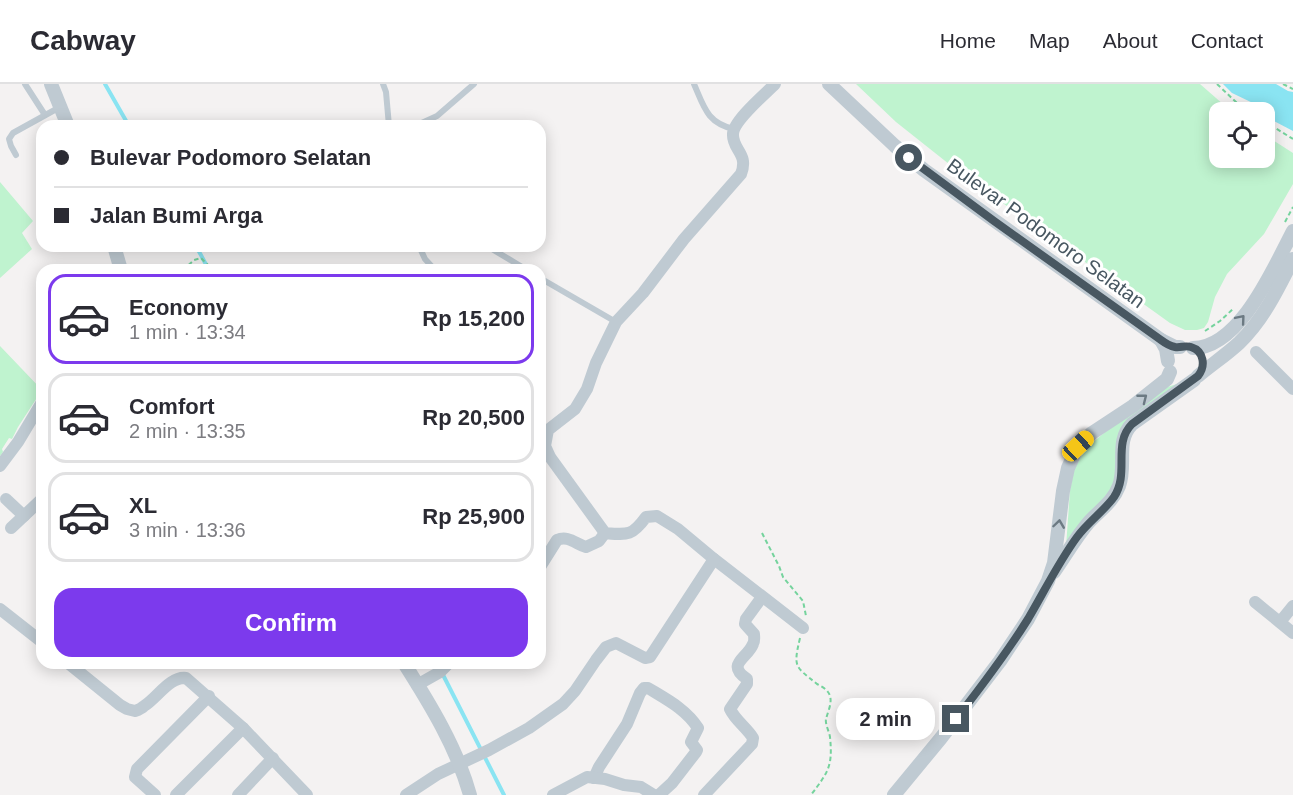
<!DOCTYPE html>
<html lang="en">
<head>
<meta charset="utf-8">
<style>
	:root { --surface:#fff; --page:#f2f2f3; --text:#2b2b33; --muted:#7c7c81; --line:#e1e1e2; --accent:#7c3aed }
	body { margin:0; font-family:Helvetica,sans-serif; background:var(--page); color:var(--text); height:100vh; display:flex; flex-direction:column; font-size:22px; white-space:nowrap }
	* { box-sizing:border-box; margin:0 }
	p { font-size:20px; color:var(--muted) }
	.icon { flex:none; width:33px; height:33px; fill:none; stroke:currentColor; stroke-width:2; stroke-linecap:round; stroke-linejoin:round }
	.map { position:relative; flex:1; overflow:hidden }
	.panel { position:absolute; left:36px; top:180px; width:510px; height:405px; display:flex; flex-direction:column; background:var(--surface); border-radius:18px; box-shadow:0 3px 15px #0003 }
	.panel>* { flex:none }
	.banner { position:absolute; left:36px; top:36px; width:510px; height:132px; border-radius:18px; box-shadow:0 3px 15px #0003; display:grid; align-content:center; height:132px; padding:0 18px; background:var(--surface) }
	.controls { position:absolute; left:1209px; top:18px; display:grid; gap:12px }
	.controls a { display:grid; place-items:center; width:66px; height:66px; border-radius:12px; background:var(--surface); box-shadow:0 3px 15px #0003; font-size:30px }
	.end { position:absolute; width:27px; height:27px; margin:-14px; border:8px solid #485761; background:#fff; box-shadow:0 0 0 3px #fff }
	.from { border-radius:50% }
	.bubble { position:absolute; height:42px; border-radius:18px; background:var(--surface); box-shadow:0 3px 15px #0003; font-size:20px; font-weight:600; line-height:42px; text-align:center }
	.car { position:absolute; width:18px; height:36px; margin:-18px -9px; border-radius:8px; box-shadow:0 0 4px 2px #0007; background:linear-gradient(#f5c518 24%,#345 0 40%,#f5c518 0 76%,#345 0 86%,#f5c518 0) }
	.banner b { display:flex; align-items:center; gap:21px; height:57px; font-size:22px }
	.banner b+b { border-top:2px solid var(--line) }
	.banner i { width:15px; height:15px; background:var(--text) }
	ul { padding:10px 0 0; list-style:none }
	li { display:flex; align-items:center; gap:18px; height:90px; margin:0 12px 9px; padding:0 6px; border:3px solid var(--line); border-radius:18px }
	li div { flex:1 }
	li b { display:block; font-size:22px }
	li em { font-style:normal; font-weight:600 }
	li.current { border-color:var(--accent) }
	li>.icon { width:54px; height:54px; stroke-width:1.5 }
	.action { display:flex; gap:12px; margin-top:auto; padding:12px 18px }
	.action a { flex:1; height:69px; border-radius:18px; background:var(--accent); color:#fff; font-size:24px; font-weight:600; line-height:69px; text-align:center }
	header { display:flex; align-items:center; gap:36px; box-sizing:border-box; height:84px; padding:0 30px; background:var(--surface); border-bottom:2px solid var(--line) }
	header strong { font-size:28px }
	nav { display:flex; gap:33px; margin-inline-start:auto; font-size:21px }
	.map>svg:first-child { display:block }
	.green { fill:#bff3cf }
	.water { fill:#8ae4f2 }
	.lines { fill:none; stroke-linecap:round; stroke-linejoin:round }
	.stream { stroke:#8ae4f2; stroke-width:4 }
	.path { stroke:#75d39d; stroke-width:2; stroke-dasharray:4.5 3; stroke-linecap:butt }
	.service { stroke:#bfcad2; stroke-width:6 }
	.minor { stroke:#bfcad2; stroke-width:12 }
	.tertiary { stroke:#bfcad2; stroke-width:14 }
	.oneway { stroke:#6c7a83 }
	.route { stroke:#485761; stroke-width:8 }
	.labels { text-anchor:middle; stroke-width:6; stroke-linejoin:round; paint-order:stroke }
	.street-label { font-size:20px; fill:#485761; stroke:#fff }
</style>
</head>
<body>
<header>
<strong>Cabway</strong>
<nav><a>Home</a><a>Map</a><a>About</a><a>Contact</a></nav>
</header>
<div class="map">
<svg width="1293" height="711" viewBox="0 0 1293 711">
	<rect width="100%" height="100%" fill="#f4f2f2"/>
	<g class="green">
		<polygon points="856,0 1200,0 1232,28 1220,28 1220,74 1264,74 1265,51 1293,69 1293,100 1264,150 1227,190 1215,213 1208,238 1204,244 1197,246 1185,246 1170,239 954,84 896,38"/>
		<polygon points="0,98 33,137 22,149 32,165 0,194"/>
		<polygon points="0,262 42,306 18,343 12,355 9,354 2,365 3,368 0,372"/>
		<polygon points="1177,300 1127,337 1117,397 1066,463 1070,406 1074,386 1082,371 1092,359 1104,349 1164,304"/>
	</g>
	<polygon class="water" points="1223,0 1276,0 1288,7 1293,8 1293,47 1272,36 1257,21 1232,9"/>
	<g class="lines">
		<g class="stream">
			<polyline points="105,0 129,42"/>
			<polyline points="196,162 209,186"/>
			<polyline points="437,579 504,711"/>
		</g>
		<g class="path">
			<polyline points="1217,0 1237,19 1252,28"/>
			<polyline points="1283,0 1293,5"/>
			<polyline points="1264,37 1293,55"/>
			<polyline points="1285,138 1293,123"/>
			<polyline points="183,186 194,176 201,174 213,186"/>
			<polyline points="1205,247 1220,237 1233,225"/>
			<polyline points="762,449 779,482 783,493 803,517 806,532"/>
			<path d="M 800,554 C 793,584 795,582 817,600 C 821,602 826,605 828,608 C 834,616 828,627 826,635 C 825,640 829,647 830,653 C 833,683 828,688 811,711"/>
		</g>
		<g class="service">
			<polyline points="25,0 45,31"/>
			<polyline points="383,0 386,8 389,42"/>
			<path d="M 694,0 C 704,23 707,39 734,45"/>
			<polyline points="415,42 437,32 474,0"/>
			<polyline points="16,71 11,62 9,55 13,49 60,23"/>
			<polyline points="419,162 425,175 435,186"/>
			<polyline points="487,162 527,186"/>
			<polyline points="540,194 616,238"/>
		</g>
		<g class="minor">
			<path d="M 775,0 C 765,10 733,37 733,50 C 732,66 749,69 741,90 L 684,155 L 643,209 L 616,238 L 596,279 L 587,305 L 575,325 L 548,346 L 545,362 L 550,373 L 605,449 C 628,451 632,452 646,433 L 657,432 L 678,445 L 714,475 L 803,544"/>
			<polyline points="1256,268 1293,305"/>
			<polyline points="0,382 18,358 42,318"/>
			<polyline points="6,415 24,432"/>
			<polyline points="11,444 42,415"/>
			<path d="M 540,483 L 557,456 C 568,451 576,460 586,463 L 599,457 L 605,449"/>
			<polyline points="1255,518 1293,549"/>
			<polyline points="0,525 42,558"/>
			<polyline points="1280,538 1293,522"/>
			<path d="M 68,579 L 120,621 L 127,625 L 135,627 C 138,626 142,624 144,622 C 157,614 170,592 186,594 L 243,644 L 307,711"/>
			<polyline points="417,601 440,588 449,579"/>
			<path d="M 594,694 L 599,683 L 627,640 L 640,609 L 644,604 L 648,604 C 666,615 686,625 698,644 L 691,658 L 697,666 L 696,668 L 672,699 L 659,711"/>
			<polyline points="155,711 135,693 137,685 209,612"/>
			<polyline points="176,711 243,644"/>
			<polyline points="238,711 273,674"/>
			<polyline points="406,711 438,690 489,666 529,644 563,620 575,607 596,576 606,563 616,559 645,574 650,573 714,475"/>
			<polyline points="553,711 587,693 605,695 624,701 641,703 654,711"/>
			<path d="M 704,711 L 752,660 L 753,654 C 747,644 735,636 730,625 L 747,600 L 747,595 C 725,580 748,574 753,560 C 755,557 754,553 754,550 L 745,540 L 746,535 L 762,513"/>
		</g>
		<g class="tertiary">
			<polyline points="51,0 68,42"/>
			<polyline points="829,0 895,62 924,86 1161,256 1175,263 1180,263"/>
			<polyline points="114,162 121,186"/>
			<polyline points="1161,256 1166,265 1168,277"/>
			<path d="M 1193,264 C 1240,264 1274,183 1293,147"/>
			<path d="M 1198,292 C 1211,281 1226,271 1239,259 C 1263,236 1278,205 1293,175"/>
			<path d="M 1054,488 C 1066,471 1076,453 1089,438 C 1100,426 1113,418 1119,402 C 1127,381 1115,357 1132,340 L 1194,296"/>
			<path d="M 404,579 C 430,620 457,664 470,711"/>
			<polyline points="894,711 941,654 1000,577 1028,535 1048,497 1054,479 1063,407 1068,384 1078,362 1092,349 1133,322 1162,299 1167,295 1170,288"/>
		</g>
	</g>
	<defs><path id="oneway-chevron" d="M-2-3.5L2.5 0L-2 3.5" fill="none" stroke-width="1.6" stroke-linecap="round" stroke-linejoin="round" transform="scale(1.5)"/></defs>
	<g class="oneway">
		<use href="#oneway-chevron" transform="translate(1241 235) rotate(-50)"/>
		<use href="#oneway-chevron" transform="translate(1143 314) rotate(-38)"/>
		<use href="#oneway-chevron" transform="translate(1059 440) rotate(-82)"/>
	</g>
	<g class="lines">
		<path class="route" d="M 909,74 L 994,137 L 1161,256 C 1165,259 1170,262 1175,263 C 1181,264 1185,261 1191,263 C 1204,267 1206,282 1198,292 L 1132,340 C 1112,360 1130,389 1114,413 C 1104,427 1088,438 1077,453 C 1058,479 1044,508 1028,535 C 1006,570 981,603 956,635"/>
	</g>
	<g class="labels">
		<g class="street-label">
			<text transform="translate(1046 149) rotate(36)" y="7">Bulevar Podomoro Selatan</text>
		</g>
	</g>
</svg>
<div class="controls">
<a><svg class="icon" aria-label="locate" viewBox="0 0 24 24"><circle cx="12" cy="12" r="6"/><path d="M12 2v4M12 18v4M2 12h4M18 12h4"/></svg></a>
</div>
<i class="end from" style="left:909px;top:74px"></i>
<i class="end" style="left:956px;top:635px"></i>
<div class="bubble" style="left:836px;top:614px;width:99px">2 min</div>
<i class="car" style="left:1078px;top:362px;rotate:47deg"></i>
<div class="banner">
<b><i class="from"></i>Bulevar Podomoro Selatan</b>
<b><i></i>Jalan Bumi Arga</b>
</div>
<section class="panel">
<ul>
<li class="current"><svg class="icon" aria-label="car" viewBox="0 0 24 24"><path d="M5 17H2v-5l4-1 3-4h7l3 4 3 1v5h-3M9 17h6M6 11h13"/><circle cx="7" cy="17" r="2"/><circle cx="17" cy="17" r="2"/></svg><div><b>Economy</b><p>1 min · 13:34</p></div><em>Rp 15,200</em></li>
<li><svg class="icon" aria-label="car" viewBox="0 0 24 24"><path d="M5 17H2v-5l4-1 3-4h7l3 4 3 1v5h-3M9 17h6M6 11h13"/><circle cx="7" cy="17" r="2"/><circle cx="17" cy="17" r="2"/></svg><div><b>Comfort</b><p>2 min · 13:35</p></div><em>Rp 20,500</em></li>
<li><svg class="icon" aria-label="car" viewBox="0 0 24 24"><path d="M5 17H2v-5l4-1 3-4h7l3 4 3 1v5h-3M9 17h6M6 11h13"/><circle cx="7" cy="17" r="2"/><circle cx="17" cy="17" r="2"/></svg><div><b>XL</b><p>3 min · 13:36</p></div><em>Rp 25,900</em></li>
</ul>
<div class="action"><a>Confirm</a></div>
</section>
</div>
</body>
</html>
